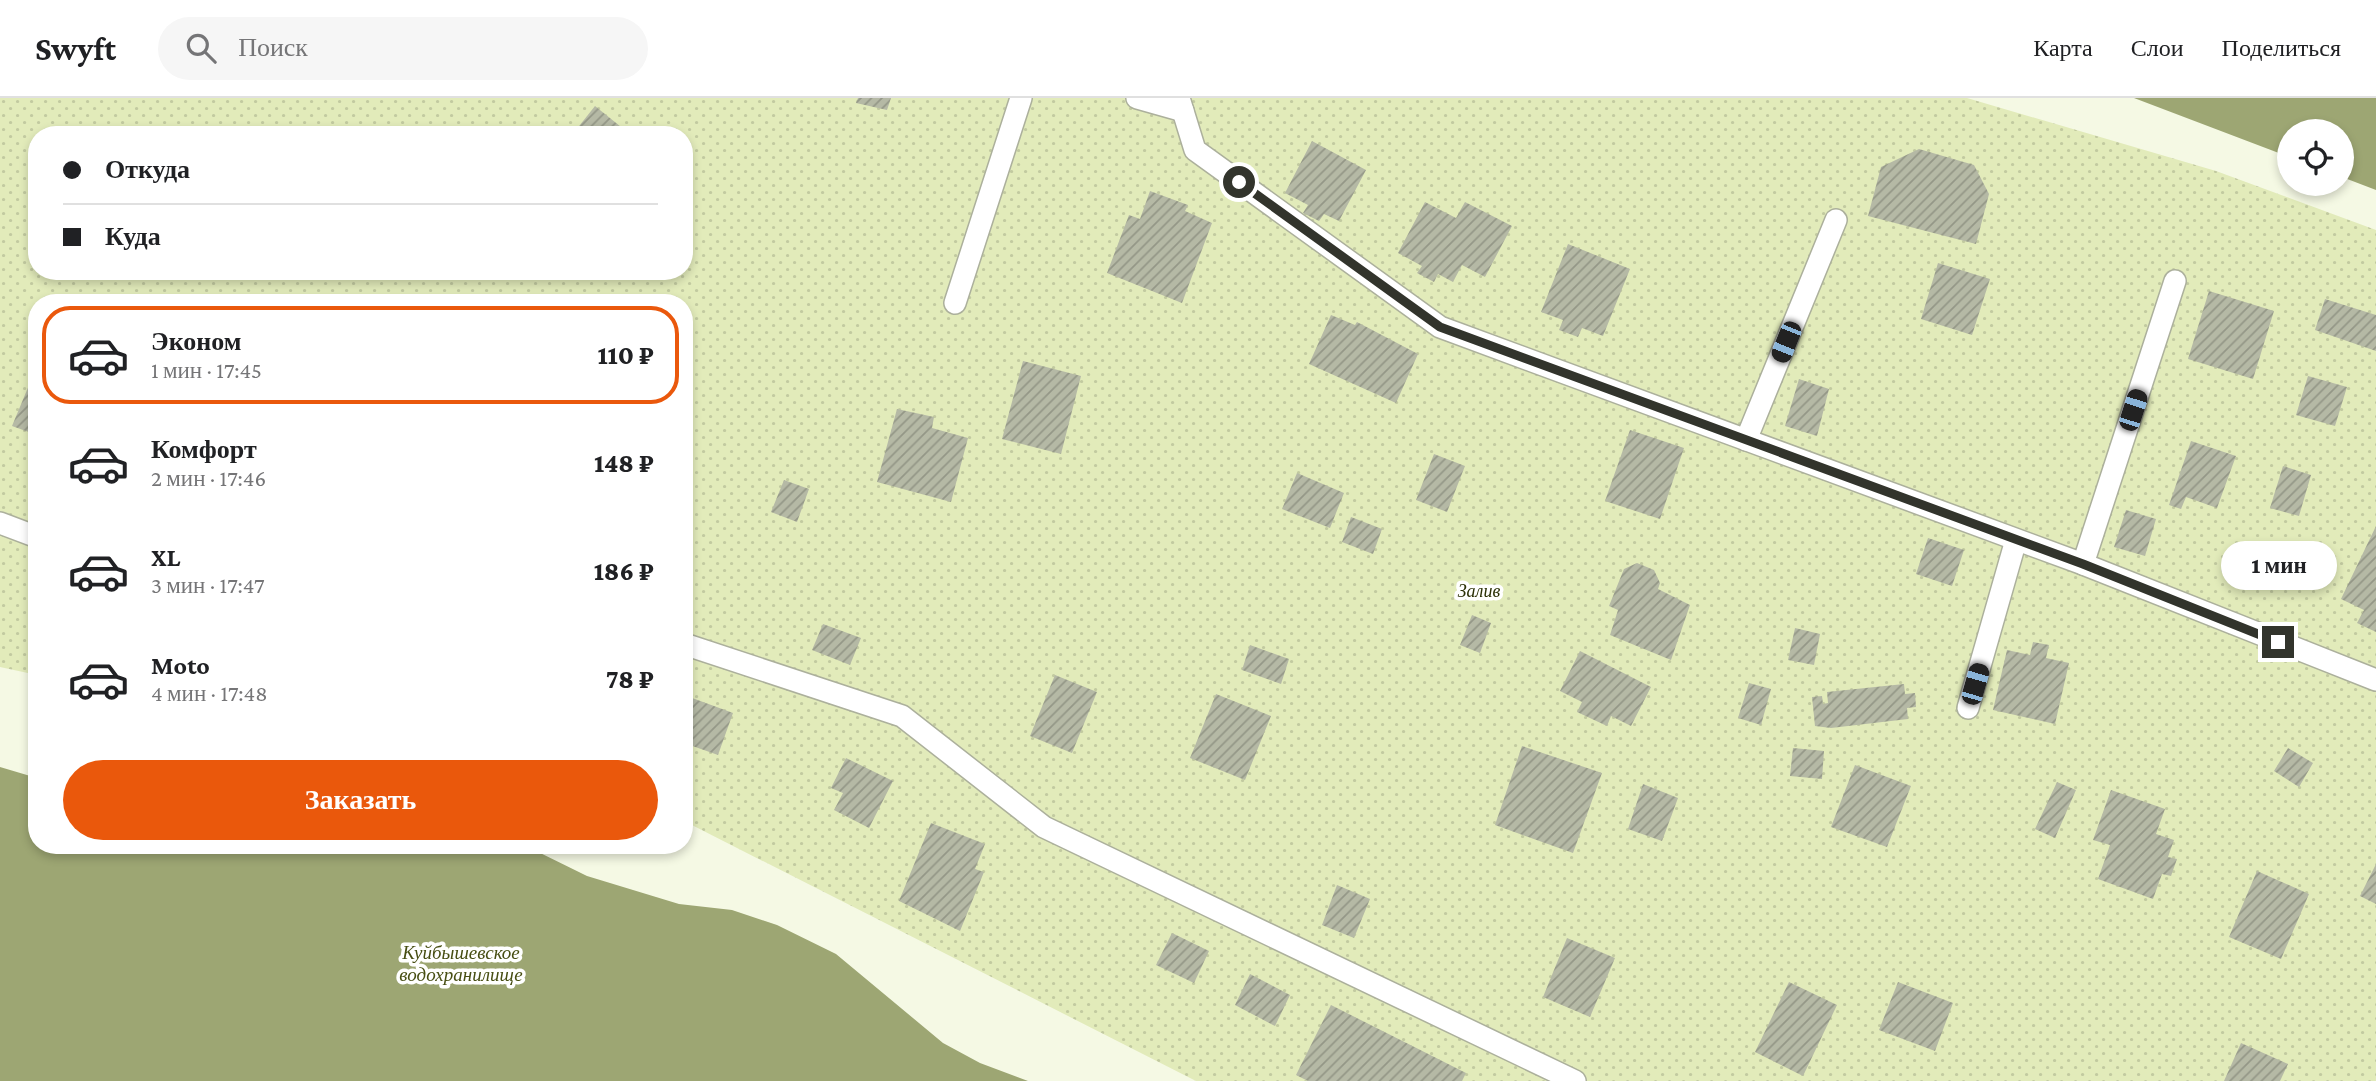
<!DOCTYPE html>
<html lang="ru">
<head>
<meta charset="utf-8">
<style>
	:root { --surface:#fff; --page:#f6f6f6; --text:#202124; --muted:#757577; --line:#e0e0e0; --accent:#ea580c }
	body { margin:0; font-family:"Crimson Pro",serif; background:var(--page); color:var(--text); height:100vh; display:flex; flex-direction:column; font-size:26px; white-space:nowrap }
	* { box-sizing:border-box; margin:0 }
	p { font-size:23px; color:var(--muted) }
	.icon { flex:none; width:38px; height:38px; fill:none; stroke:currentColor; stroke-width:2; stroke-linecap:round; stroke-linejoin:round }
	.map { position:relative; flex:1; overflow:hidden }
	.details { position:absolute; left:28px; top:196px; width:665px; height:560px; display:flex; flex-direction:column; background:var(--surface); border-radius:28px; box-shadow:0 4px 10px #0003 }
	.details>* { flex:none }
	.hud { position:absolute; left:28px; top:28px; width:665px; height:154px; border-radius:28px; box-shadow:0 4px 10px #0003; display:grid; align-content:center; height:154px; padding:0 35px; background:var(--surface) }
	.fabs { position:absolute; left:2277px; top:21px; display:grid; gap:14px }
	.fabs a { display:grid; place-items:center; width:77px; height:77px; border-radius:50%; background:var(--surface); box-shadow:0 4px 10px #0003; font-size:35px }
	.end { position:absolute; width:32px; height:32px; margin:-16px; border:9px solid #32342c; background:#fff; box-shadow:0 0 0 4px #fff }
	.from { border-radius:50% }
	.bubble { position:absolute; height:49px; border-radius:24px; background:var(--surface); box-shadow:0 4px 10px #0003; font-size:23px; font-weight:800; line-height:49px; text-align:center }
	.car { position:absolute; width:21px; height:42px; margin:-21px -10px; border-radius:9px; box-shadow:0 0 5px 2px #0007; background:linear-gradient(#222 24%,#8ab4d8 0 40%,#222 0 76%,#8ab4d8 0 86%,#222 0) }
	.hud b { display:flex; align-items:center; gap:24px; height:66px; font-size:26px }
	.hud b+b { border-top:2px solid var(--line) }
	.hud i { width:18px; height:18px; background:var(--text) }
	ul { padding:12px 0 0; list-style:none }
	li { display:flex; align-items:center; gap:21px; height:98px; margin:0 14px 10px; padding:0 21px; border:4px solid transparent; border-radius:28px }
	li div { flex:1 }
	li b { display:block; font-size:26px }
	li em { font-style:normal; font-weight:800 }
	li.selected { border-color:var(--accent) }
	li>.icon { width:63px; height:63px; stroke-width:1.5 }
	.cta { display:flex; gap:14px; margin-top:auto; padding:14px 35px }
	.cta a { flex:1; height:80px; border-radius:42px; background:var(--accent); color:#fff; font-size:28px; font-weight:800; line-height:80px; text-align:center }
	header { display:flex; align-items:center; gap:42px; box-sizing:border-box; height:98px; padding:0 35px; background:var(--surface); border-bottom:2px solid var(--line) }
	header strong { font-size:33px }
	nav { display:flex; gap:38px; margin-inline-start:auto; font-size:24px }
	.search { width:490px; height:63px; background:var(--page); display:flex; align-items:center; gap:18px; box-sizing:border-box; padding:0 24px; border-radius:38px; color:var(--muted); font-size:26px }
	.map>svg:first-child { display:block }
	.garden { fill:url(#garden-dots); fill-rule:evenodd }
	.water { fill:#9da673 }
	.building { fill:url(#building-hatch) }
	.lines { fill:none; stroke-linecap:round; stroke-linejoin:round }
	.lane-casing { stroke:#acb09c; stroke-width:24 }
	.lane { stroke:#fff; stroke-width:21 }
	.route { stroke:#32342c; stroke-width:9 }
	.labels { text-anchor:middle; stroke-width:7; stroke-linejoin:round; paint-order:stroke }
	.park-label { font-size:18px; font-style:italic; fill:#2b3006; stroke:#fff }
	.water-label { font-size:19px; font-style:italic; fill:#474e13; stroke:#fff }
</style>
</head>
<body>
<header>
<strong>Swyft</strong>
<div class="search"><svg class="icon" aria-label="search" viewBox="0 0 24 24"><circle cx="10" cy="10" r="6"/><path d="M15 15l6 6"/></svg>Поиск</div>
<nav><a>Карта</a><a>Слои</a><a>Поделиться</a></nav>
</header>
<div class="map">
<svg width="2376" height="983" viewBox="0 0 2376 983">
	<defs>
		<pattern id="garden-dots" width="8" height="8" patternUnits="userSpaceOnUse" patternTransform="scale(1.75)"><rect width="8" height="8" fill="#e2ebba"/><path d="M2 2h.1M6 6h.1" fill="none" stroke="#c2caa0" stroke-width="1.8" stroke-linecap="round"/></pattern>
		<pattern id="building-hatch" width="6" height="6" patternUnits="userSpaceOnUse" patternTransform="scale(1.75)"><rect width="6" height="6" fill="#b5b9a5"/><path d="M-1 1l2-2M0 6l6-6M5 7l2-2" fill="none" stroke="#949787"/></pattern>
	</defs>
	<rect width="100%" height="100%" fill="#f5f9e4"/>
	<path class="garden" d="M 0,0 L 1967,0 L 2216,73 L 2376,132 L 2376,983 L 1196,983 L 684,723 L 684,205 L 37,205 L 37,577 L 0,569 ZM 37,37 L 684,37 L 684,173 L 37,173 Z"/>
	<g class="water">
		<polygon points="2134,0 2376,0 2376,92 2342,79 2342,33 2289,33 2289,59"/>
		<polygon points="0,669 37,680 37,747 524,747 587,778 679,806 732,812 777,827 836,856 943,945 980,965 1028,983 0,983"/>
	</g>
	<g class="building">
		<polygon points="858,0 891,0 887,12 856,5"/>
		<polygon points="595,8 631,37 572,37"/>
		<polygon points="1312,43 1366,72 1339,123 1324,116 1319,123 1303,115 1308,107 1285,95"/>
		<polygon points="1919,51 1974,67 1989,96 1976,146 1868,118 1881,69"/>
		<polygon points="1150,93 1188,107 1185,113 1212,125 1182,205 1107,175 1129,117 1140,121"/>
		<polygon points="1425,104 1456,120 1465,104 1512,128 1485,179 1462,167 1453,184 1438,176 1434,184 1417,175 1422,168 1398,155"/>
		<polygon points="1568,146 1630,171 1603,238 1582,230 1578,239 1559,232 1563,222 1541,214"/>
		<polygon points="1938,165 1990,181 1972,237 1921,221"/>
		<polygon points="2209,193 2274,213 2253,281 2188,261"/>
		<polygon points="2325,201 2376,217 2376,253 2315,232"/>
		<polygon points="1331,217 1355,227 1357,224 1418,256 1396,305 1309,266"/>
		<polygon points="1023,263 1081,278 1061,356 1002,341"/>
		<polygon points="37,268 37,337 12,328"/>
		<polygon points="2308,278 2347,289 2335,328 2296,317"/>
		<polygon points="1799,281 1829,291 1817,338 1785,328"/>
		<polygon points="897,311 934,319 932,330 968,340 951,404 877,384"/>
		<polygon points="1630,332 1684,350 1660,421 1605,403"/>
		<polygon points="2191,343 2236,358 2217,410 2186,399 2181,411 2169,407"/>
		<polygon points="1434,356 1465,368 1447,414 1416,402"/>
		<polygon points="2283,368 2311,377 2299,418 2270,410"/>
		<polygon points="1297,375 1344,395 1330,430 1282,411"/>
		<polygon points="784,382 809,391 797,424 771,414"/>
		<polygon points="2126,412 2156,421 2145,458 2114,449"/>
		<polygon points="1351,419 1382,431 1373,456 1342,444"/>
		<polygon points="2376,428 2376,534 2357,525 2364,512 2341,501"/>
		<polygon points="1928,440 1964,452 1952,488 1916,476"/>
		<polygon points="1637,465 1654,472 1660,485 1658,491 1690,507 1671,562 1610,537 1618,512 1609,508 1624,471"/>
		<polygon points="1472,517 1491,525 1480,555 1460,547"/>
		<polygon points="823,526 861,540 850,567 812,552"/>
		<polygon points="1795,530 1820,536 1814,567 1788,562"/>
		<polygon points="2033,544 2049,547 2046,560 2069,565 2055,626 1993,612 2007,552 2030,557"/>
		<polygon points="1250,547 1289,561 1281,586 1242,572"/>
		<polygon points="1580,553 1651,589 1631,628 1611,618 1607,628 1577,614 1582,604 1560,593"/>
		<polygon points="1055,577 1097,594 1072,655 1030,638"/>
		<polygon points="1749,585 1771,591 1761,627 1738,620"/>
		<polygon points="1904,586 1905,596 1915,595 1916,609 1907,610 1908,621 1831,630 1815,628 1812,599 1822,598 1823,606 1828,605 1827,594"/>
		<polygon points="1216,596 1271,618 1245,682 1190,660"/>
		<polygon points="684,597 733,615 718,657 684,645"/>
		<polygon points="1522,648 1602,675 1573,755 1495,727"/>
		<polygon points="1793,650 1824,653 1822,681 1790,678"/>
		<polygon points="2288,650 2313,665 2299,689 2274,673"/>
		<polygon points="846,660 893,683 869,730 834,712 843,695 831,690"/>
		<polygon points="1855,667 1911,688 1887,749 1831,729"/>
		<polygon points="2057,684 2076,692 2055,740 2035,731"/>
		<polygon points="1643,686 1678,700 1662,743 1628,731"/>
		<polygon points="2111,692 2165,711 2156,736 2174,742 2168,759 2177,761 2171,778 2162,776 2153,801 2098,781 2110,747 2093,742"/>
		<polygon points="931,725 985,746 975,771 984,774 960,833 899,803"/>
		<polygon points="2376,766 2376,806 2360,798"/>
		<polygon points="2257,773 2309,796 2281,861 2229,839"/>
		<polygon points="1337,787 1370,801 1354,840 1322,827"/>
		<polygon points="1172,835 1209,853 1194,885 1156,867"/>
		<polygon points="1567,840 1615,860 1590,919 1543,899"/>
		<polygon points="1250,876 1290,897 1275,928 1235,907"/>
		<polygon points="1789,884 1837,907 1803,978 1755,954"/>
		<polygon points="1898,884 1953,905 1935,953 1879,932"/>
		<polygon points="1331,907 1466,975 1462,983 1308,983 1296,977"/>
		<polygon points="2241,945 2288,966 2280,983 2224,983"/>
	</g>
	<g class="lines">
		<g class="lane-casing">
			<g id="lane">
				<polyline points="1137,0 1183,13"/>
				<polyline points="1179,0 1195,52 1440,229 2083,466 2376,582"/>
				<polyline points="955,205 1021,0"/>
				<polyline points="1746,342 1836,122"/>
				<polyline points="0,425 37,439"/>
				<polyline points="2083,466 2175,183"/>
				<polyline points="684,546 902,618 1044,729 1575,983"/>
				<polyline points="1968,610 2016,442"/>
			</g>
		</g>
		<use href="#lane" class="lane"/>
	</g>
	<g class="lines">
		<polyline class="route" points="1239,84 1440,229 2083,466 2278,544"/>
	</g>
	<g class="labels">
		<g class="park-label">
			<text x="1479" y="499">Залив</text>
		</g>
		<g class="water-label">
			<text x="461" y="861">Куйбышевское<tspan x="461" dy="22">водохранилище</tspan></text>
		</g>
	</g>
</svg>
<div class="fabs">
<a><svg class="icon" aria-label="locate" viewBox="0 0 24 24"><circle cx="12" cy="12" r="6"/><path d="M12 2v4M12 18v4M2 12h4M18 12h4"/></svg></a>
</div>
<i class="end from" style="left:1239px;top:84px"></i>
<i class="end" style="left:2278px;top:544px"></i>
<div class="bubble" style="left:2221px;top:443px;width:116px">1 мин</div>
<i class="car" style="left:1786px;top:244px;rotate:202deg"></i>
<i class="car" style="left:2133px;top:312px;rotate:18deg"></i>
<i class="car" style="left:1975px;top:586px;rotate:16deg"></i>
<div class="hud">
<b><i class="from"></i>Откуда</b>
<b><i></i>Куда</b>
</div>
<section class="details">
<ul>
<li class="selected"><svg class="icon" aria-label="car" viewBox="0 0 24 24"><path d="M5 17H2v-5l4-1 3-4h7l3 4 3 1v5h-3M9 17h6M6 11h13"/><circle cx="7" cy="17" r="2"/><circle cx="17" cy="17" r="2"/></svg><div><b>Эконом</b><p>1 мин · 17:45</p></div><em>110 ₽</em></li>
<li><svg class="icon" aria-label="car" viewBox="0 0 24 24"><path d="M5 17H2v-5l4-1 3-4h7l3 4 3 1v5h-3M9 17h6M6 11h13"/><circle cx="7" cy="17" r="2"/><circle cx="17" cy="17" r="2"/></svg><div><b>Комфорт</b><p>2 мин · 17:46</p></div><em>148 ₽</em></li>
<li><svg class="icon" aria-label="car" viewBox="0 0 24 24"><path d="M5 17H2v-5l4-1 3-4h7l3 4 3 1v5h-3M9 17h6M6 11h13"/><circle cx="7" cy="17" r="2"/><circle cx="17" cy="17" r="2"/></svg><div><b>XL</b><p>3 мин · 17:47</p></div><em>186 ₽</em></li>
<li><svg class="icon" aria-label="car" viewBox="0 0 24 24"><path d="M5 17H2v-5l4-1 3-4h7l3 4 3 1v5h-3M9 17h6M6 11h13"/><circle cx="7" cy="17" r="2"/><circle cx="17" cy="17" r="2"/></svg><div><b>Moto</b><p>4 мин · 17:48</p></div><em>78 ₽</em></li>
</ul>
<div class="cta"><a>Заказать</a></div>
</section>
</div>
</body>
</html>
